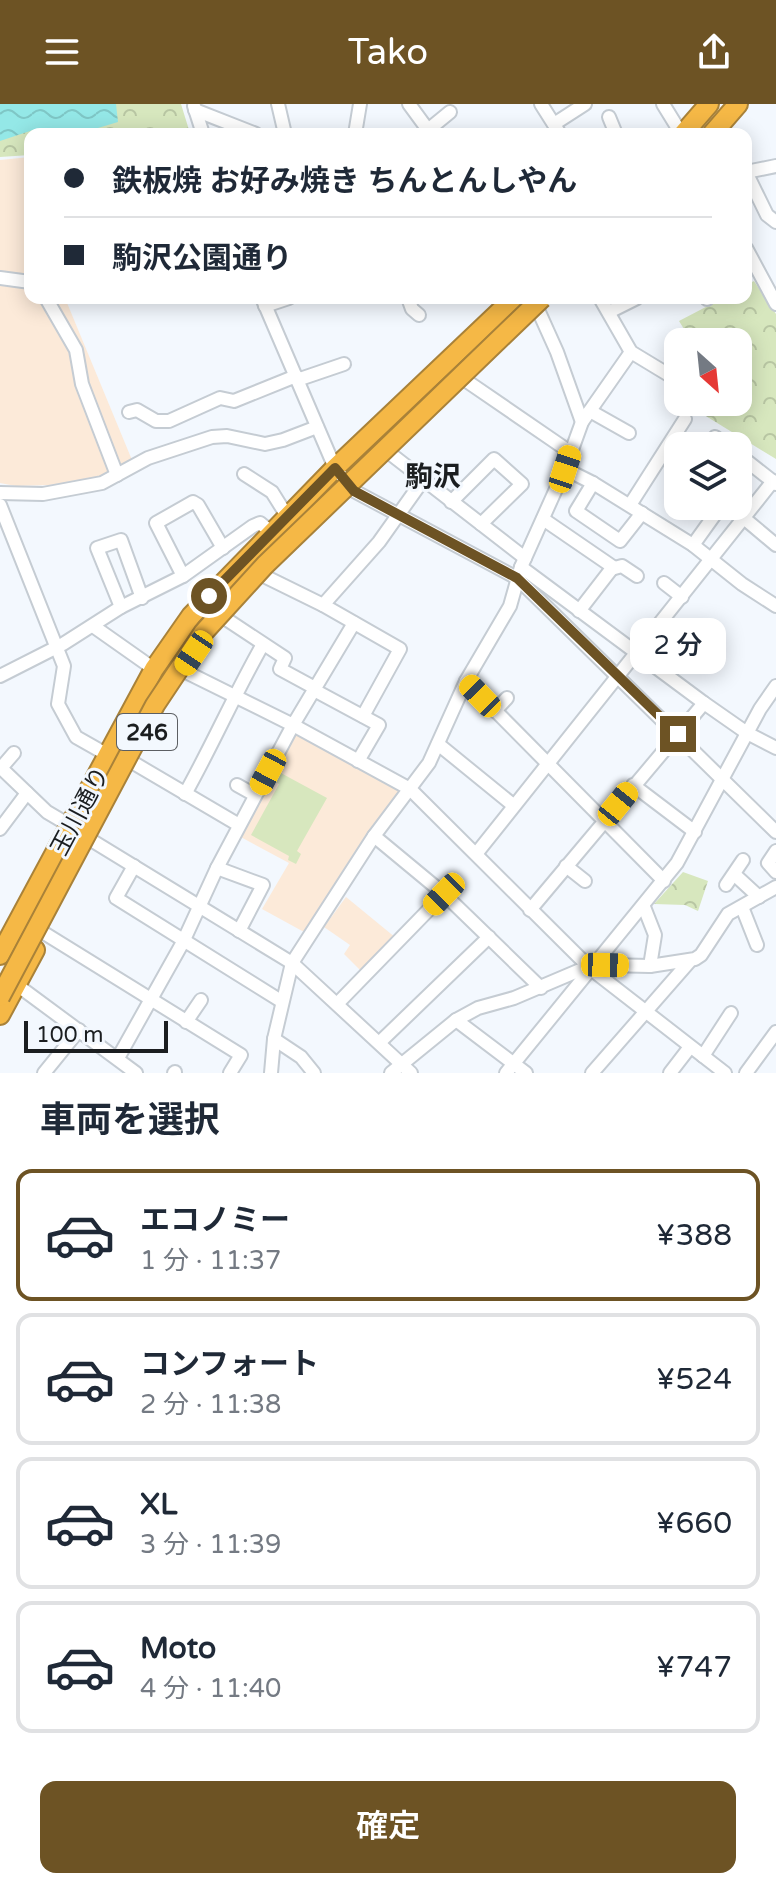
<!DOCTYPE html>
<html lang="ja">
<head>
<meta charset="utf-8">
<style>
	:root { --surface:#fff; --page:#f6f6f7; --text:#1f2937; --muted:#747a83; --line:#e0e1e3; --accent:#6d5324 }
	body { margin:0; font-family:"Varela Round","Noto Sans JP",sans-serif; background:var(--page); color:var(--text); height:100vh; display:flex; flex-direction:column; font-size:30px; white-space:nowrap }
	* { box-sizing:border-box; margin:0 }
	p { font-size:26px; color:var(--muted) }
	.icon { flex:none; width:44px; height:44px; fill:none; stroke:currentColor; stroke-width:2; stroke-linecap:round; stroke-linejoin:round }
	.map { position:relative; height:969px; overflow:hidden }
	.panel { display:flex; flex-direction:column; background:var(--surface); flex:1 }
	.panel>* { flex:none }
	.banner { position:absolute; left:24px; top:24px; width:728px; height:176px; border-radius:16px; box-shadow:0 4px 20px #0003; display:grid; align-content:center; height:176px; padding:0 40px; background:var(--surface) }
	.needle { width:52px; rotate:153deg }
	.controls { position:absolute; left:664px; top:224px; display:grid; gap:16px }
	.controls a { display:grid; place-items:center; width:88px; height:88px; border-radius:16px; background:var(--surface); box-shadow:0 4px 20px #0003; font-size:40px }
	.scale { position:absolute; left:24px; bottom:20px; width:144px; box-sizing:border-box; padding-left:8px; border:4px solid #1b1e20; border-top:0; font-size:22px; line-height:28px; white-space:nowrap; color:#1b1e20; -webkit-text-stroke:6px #f3f8fe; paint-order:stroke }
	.end { position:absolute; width:36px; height:36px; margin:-18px; border:10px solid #6d5324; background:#fff; box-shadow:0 0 0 4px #fff }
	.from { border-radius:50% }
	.bubble { position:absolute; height:56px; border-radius:16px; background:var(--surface); box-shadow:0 4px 20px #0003; font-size:26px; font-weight:600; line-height:56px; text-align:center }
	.car { position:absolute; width:24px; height:48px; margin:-24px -12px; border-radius:10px; box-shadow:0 0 6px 2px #0007; background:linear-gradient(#f5c518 24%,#345 0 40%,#f5c518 0 76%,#345 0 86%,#f5c518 0) }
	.banner b { display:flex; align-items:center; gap:28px; height:76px; font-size:30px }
	.banner b+b { border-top:2px solid var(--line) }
	.banner i { width:20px; height:20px; background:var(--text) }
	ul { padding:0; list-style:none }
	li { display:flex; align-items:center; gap:24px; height:132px; margin:0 16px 12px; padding:0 24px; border:4px solid var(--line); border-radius:16px }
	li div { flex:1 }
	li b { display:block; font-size:30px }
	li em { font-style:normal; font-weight:600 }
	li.active { border-color:var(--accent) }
	li>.icon { width:72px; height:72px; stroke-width:1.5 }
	h2 { padding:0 40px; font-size:36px; line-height:96px }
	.action { display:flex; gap:16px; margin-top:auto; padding:16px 40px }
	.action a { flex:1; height:92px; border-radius:16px; background:var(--accent); color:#fff; font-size:32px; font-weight:600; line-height:92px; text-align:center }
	header { display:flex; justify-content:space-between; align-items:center; height:104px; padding:0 40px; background:var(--accent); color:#fff; font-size:36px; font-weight:600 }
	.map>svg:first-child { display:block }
	.education { fill:#fcead9 }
	.park { fill:url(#park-crowns) }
	.pitch { fill:#d7e7be }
	.water { fill:url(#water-waves) }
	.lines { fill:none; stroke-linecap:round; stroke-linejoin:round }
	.minor-casing { stroke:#c5ccd3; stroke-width:16 }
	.highway-casing { stroke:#a98239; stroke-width:22 }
	.minor { stroke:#fff; stroke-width:12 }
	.highway { stroke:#f5b846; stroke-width:18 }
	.highway-bridge-casing { stroke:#a98239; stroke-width:22; stroke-linecap:butt }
	.highway-bridge { stroke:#f5b846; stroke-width:18 }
	.route { stroke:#6d5324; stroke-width:10 }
	.labels { text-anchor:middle; stroke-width:6; stroke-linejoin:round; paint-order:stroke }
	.shield { fill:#f3f8fe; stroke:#5c5f63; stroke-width:2 }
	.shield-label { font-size:22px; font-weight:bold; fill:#1b1e20 }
	.street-label { font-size:24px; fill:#1b1e20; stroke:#f3f8fe }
	.quarter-label { font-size:28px; font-weight:bold; fill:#1b1e20; stroke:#f3f8fe }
</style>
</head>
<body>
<header><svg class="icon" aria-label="menu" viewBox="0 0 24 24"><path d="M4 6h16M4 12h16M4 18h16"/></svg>Tako<svg class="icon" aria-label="share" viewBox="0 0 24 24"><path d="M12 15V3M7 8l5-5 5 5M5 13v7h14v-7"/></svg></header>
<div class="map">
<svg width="776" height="969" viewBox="0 0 776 969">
	<defs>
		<pattern id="park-crowns" width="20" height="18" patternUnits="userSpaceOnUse" patternTransform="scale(2)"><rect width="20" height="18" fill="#d7e7be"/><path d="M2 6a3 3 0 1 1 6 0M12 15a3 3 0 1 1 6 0" fill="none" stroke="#b8c6a3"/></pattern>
		<pattern id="water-waves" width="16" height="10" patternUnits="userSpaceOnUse" patternTransform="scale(2)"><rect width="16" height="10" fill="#94e8e7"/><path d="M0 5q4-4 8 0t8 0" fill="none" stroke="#7fc7c6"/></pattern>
	</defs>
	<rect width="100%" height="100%" fill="#f3f8fe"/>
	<g class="education">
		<polygon points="30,53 30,194 65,194 132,356 100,372 50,381 16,382 0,379 0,56"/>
		<polygon points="296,628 402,685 304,828 262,805 289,759 237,731"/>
		<polygon points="346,793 396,834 362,868 344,850 350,841 324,823"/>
	</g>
	<g class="park">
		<polygon points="0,0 181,0 189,26 164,30 30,30 30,51 0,53"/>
		<polygon points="754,177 776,210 776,355 683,298 738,298 738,238 692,238 679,217 723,194 746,194 746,181"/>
		<polygon points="683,768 708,777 698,807 685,801 654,800"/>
	</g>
	<polygon class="pitch" points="279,668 327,694 297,747 301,750 296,760 288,756 289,752 251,731 279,680 274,677"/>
	<polygon class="water" points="0,0 116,0 118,18 78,30 53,30 33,26 0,37"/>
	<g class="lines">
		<g class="minor-casing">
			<g id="minor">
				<polyline points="278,0 285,30"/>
				<polyline points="409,0 431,30"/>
				<polyline points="541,0 560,30"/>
				<polyline points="663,0 679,26"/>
				<polyline points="194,2 203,30"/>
				<polyline points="195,6 256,30"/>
				<polyline points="609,13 616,30"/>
				<polyline points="554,20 585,0"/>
				<polyline points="428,26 450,8"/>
				<polyline points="355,30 360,0"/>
				<polyline points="746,68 767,111 776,118"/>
				<polyline points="746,68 776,62"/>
				<polyline points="746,144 776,200"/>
				<polyline points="0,174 30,178"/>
				<polyline points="46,194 76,246 82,280 117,371"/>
				<polyline points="262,194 335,364 354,387 517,474 776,728"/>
				<polyline points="408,194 412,205 419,211"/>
				<polyline points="600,194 631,248 669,271"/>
				<polyline points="707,194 707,195"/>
				<polyline points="265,202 289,194"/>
				<polyline points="539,208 557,248 582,318"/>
				<polyline points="609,208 637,194"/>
				<polyline points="297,276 344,260"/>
				<polyline points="468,278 570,348"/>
				<polyline points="590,307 629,329"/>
				<polyline points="129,308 137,306 156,317 169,317 220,294 234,297 296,272"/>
				<polyline points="715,333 727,342"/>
				<polyline points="738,350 776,380"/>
				<polyline points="392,351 525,454"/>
				<polyline points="565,365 593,379 693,441 742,480 776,502"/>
				<polyline points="244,370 272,388 287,412"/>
				<polyline points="593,379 576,407 620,437 642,409"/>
				<polyline points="0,389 43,390 102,379 148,354 212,333 227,332 265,340 283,336 317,323"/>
				<polyline points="451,398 494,355 522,380 481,420"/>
				<polyline points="0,401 64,562 58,600 76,633 106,650"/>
				<polyline points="630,401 685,315"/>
				<polyline points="543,415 613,463 579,507"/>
				<polyline points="745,415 776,441"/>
				<polyline points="693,441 721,402"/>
				<polyline points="521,463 704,599 747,629 776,644"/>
				<polyline points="611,465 622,462 637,472"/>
				<polyline points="262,471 323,501 400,545 363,612"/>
				<polyline points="183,472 156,419 193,398 198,401 223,444"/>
				<polyline points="664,479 682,493"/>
				<polyline points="323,501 379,438 423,376"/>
				<polyline points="121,503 97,444 121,436 142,494"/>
				<polyline points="223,513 285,554 280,565 315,584"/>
				<polyline points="93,522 154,565"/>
				<polyline points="182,566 293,621 410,685 591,865 725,969"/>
				<polyline points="0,572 63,540 121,503 183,472 253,422 260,419 271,428"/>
				<polyline points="466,577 664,777"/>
				<polyline points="314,586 379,621 358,657"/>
				<polyline points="495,607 507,594"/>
				<polyline points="438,640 513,701"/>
				<polyline points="132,658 239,721"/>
				<polyline points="0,663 47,708 69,721"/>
				<polyline points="1,664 14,649"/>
				<polyline points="237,681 255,691"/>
				<polyline points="633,681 695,728"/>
				<path d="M 185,690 C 213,640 235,589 263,540"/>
				<polyline points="0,725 27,689"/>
				<polyline points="374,732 444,790 541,884"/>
				<polyline points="91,736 292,859 411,969"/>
				<polyline points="776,747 768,759 776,768"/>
				<polyline points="476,750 773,377"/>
				<polyline points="134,762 116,794 281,897"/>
				<polyline points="566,762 585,777"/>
				<polyline points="217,764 263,781 239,827"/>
				<polyline points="735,771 759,793"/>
				<polyline points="726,781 743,756"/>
				<polyline points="644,803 655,831 650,862"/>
				<polyline points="742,803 757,841"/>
				<polyline points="530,806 704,599"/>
				<polyline points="44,829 241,951 230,969"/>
				<polyline points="17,881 136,969"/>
				<polyline points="338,899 444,790"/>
				<polyline points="456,916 526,969"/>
				<polyline points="186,918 201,896"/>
				<polyline points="274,935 301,953 314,969"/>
				<polyline points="380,938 489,833"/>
				<polyline points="703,952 731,909"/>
				<polyline points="118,954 183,838 217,764 293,621 354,519"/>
				<polyline points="44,969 79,926"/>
				<polyline points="174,969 175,968"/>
				<polyline points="271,969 274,935 292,859 374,732 429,659 466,577 510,502 521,463 565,365 582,318 631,248"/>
				<polyline points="391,969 456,916 478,904 514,894 580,866 605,861 650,862 695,855 701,851 728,810 776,783"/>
				<polyline points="506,969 677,759 760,605 776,582"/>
				<polyline points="592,969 689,858"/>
				<polyline points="670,969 690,943"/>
				<polyline points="746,969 776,928"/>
			</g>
		</g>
		<g class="highway-casing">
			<g id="highway">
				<polyline points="683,30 709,0"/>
				<polyline points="712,30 738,0"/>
				<polyline points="0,851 154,565 191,512 335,364 514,194"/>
				<polyline points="0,911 35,846"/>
			</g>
		</g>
		<use href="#minor" class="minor"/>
		<use href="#highway" class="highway"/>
		<g class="highway-bridge-casing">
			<polyline id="highway-bridge" points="0,893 155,601 203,529 265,461 542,194"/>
		</g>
		<use href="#highway-bridge" class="highway-bridge"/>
	</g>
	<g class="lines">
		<polyline class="route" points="209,492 335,364 354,387 517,474 678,630"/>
	</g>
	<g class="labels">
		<rect class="shield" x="117" y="610" width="60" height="36" rx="6"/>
		<g class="shield-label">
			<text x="147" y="636">246</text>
		</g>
		<g class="street-label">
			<text transform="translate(80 707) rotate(-62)" y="8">玉川通り</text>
		</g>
		<g class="quarter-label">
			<text x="433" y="382">駒沢</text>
		</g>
	</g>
</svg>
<div class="controls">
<a><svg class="needle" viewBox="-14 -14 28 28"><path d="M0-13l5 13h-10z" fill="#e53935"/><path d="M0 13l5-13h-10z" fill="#747a83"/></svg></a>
<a><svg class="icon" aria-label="layers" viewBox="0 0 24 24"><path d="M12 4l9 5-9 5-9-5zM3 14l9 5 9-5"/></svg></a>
</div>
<div class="scale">100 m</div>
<i class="end from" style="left:209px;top:492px"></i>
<i class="end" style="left:678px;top:630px"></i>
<div class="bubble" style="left:630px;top:514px;width:96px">2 分</div>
<i class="car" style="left:565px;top:365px;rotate:18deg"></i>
<i class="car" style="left:194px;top:549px;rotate:214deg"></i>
<i class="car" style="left:480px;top:592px;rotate:316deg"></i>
<i class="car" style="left:268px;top:668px;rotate:208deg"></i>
<i class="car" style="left:618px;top:700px;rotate:39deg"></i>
<i class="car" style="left:444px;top:790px;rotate:224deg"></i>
<i class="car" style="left:605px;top:861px;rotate:91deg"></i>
<div class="banner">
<b><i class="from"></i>鉄板焼 お好み焼き ちんとんしやん</b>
<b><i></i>駒沢公園通り</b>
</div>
</div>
<section class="panel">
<h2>車両を選択</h2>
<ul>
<li class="active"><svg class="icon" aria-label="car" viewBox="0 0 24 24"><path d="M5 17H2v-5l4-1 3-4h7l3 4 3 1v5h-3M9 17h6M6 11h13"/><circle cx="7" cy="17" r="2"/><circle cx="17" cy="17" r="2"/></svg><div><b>エコノミー</b><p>1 分 · 11:37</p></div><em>¥388</em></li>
<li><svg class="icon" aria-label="car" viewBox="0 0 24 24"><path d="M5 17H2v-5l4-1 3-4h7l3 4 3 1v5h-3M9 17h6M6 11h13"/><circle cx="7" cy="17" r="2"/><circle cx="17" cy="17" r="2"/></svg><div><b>コンフォート</b><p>2 分 · 11:38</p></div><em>¥524</em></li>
<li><svg class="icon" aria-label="car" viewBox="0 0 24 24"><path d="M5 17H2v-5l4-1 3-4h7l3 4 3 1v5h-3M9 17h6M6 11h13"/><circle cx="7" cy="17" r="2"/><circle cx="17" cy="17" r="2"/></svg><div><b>XL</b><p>3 分 · 11:39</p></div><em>¥660</em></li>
<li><svg class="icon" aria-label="car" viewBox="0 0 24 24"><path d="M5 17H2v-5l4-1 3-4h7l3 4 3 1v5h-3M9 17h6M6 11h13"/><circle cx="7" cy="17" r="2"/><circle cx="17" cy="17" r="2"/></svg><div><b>Moto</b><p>4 分 · 11:40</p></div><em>¥747</em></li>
</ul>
<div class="action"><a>確定</a></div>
</section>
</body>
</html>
